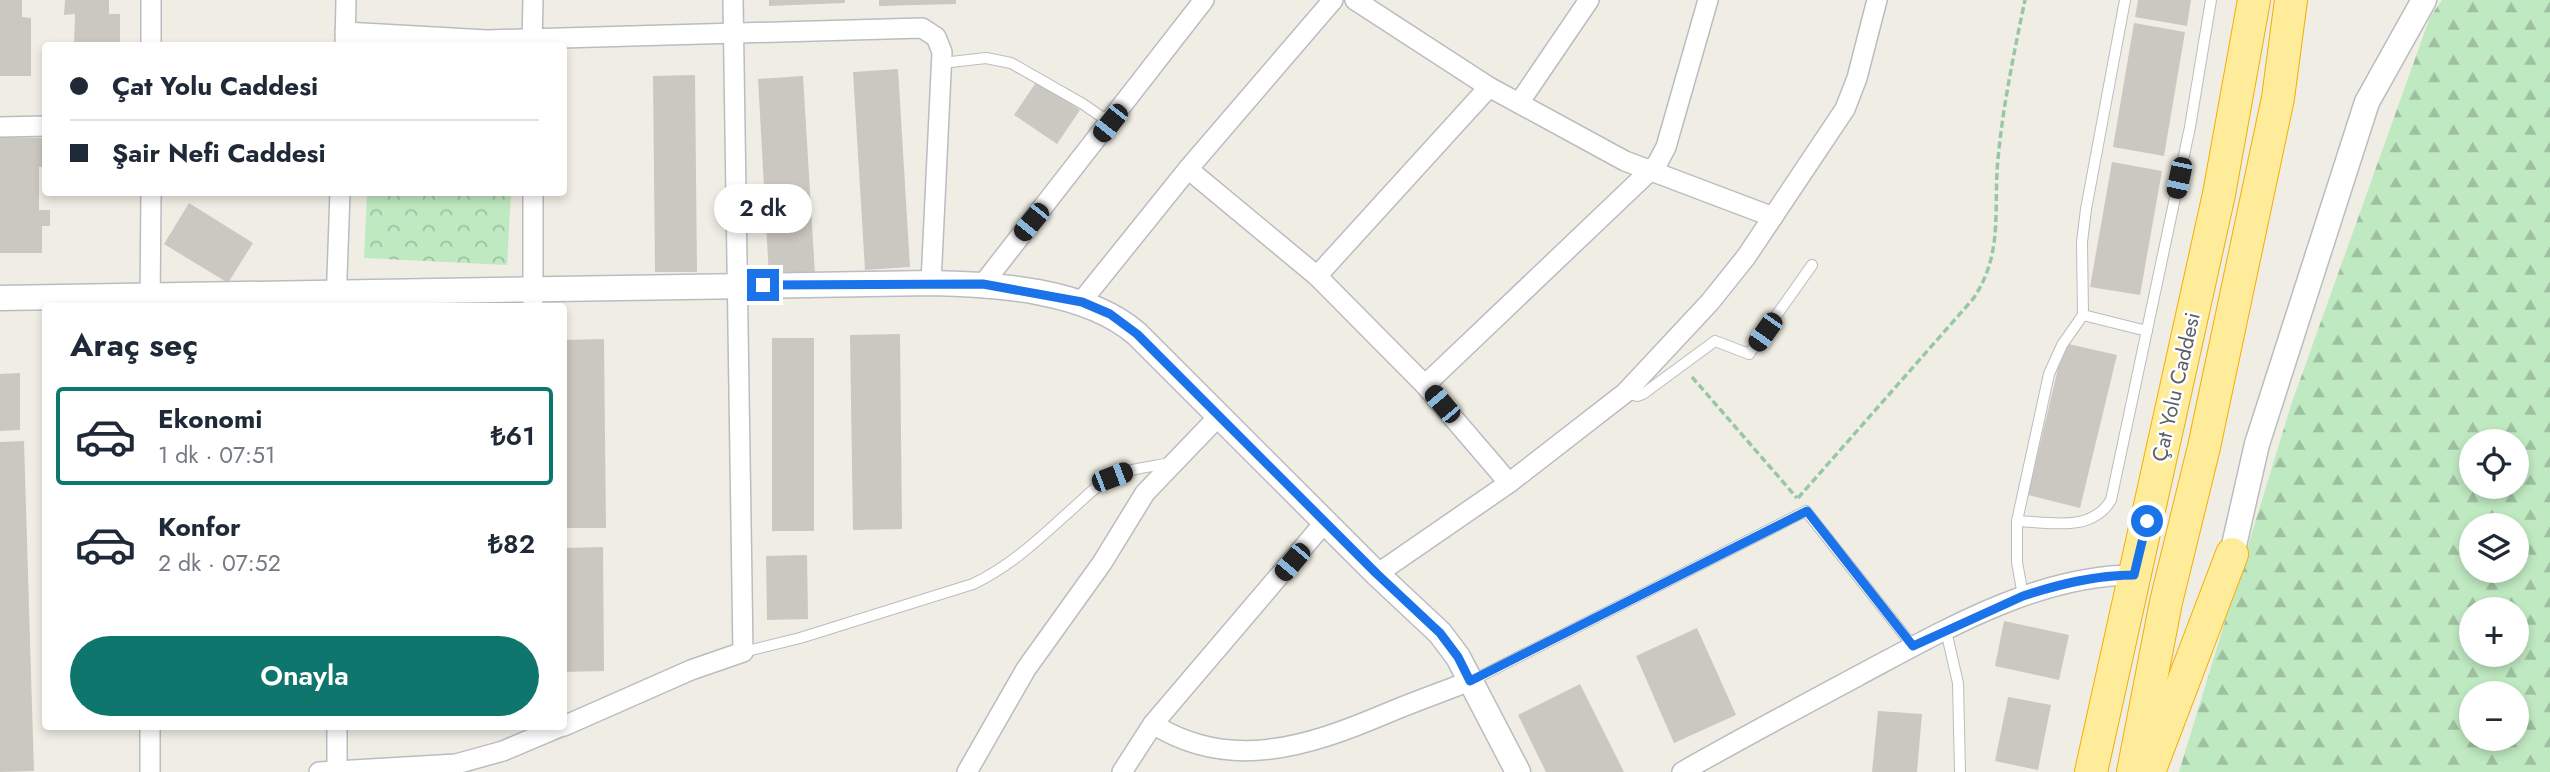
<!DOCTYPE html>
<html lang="tr">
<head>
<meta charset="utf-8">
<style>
	:root { --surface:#fff; --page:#f2f2f3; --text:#1f2937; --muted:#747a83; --line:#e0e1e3; --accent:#0f766e }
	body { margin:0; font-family:Jost,sans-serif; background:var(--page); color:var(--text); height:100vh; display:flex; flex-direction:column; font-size:26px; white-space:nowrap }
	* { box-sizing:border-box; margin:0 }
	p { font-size:23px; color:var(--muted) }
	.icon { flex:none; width:38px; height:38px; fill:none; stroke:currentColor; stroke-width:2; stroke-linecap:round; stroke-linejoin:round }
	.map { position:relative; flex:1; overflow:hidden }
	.side { position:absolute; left:42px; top:303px; width:525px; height:427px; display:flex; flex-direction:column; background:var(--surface); border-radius:7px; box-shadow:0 4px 10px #0003 }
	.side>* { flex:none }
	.guide { position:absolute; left:42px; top:42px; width:525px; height:154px; border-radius:7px; box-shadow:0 4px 10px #0003; display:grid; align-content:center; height:154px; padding:0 28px; background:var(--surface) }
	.tools { position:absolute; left:2459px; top:429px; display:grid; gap:14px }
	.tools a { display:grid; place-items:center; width:70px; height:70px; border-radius:50%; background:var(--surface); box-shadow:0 4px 10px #0003; font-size:35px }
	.end { position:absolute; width:32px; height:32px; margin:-16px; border:9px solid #1a73e8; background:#fff; box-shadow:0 0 0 4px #fff }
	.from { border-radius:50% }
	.bubble { position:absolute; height:49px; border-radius:24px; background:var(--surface); box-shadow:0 4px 10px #0003; font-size:23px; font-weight:600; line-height:49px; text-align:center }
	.car { position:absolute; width:21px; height:42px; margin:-21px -10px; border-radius:9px; box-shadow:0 0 5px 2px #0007; background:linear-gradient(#222 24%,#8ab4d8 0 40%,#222 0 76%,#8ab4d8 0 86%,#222 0) }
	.guide b { display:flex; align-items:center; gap:24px; height:66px; font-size:26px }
	.guide b+b { border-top:2px solid var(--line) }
	.guide i { width:18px; height:18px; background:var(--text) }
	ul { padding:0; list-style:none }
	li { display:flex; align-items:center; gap:21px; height:98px; margin:0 14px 10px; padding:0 14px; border:4px solid transparent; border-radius:7px }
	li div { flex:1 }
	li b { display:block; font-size:26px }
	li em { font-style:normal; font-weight:600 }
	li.active { border-color:var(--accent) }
	li>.icon { width:63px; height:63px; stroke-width:1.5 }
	h2 { padding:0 28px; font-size:32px; line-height:84px }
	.button { display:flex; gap:14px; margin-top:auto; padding:14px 28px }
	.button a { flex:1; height:80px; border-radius:42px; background:var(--accent); color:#fff; font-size:28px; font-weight:600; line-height:80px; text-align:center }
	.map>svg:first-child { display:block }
	.forest { fill:url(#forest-firs); fill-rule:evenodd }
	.park { fill:url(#park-crowns) }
	.building { fill:#cbc8c1 }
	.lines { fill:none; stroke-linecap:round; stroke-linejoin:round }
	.service-casing { stroke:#b9bcc1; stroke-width:12 }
	.minor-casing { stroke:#b9bcc1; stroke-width:22 }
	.tertiary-casing { stroke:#b9bcc1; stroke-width:27 }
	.trunk-casing { stroke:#f4ae00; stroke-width:34 }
	.path { stroke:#97c8a6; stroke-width:3.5; stroke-dasharray:7 3.5; stroke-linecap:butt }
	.service { stroke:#fff; stroke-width:10 }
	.minor { stroke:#fff; stroke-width:19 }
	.tertiary { stroke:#fff; stroke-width:24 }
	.trunk { stroke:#ffec9b; stroke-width:32 }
	.route { stroke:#1a73e8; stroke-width:9 }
	.labels { text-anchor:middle; stroke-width:5; stroke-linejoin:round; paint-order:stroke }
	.street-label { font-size:21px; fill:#5c6066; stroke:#fff }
</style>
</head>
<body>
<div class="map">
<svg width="2550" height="772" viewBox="0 0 2550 772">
	<defs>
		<pattern id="forest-firs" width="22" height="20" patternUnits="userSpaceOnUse" patternTransform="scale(1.75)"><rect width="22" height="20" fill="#bfe9c1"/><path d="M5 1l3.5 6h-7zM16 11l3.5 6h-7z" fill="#9ec0a1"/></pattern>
		<pattern id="park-crowns" width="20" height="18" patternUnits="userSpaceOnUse" patternTransform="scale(1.75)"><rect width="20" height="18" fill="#bfe9c1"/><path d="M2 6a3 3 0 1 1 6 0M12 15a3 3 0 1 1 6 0" fill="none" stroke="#9ec0a1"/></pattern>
	</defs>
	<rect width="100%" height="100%" fill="#f0eee4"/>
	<path class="forest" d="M 2442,0 L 2550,0 L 2550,772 L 2179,772 L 2291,405 L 2430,17 ZM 2471,441 L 2516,441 L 2516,486 L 2471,486 ZM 2471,525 L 2516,525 L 2516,570 L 2471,570 ZM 2471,609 L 2516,609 L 2516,654 L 2471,654 ZM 2471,693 L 2516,693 L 2516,738 L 2471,738 Z"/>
	<polygon class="park" points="367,193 511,193 507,265 364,258"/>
	<g class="building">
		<polygon points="0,0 22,0 22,17 31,18 31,76 0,76"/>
		<polygon points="65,0 109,0 109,14 120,14 120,46 74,46 75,14 64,15"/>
		<polygon points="769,0 845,0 845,3 769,6"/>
		<polygon points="879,0 956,0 956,4 879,6"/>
		<polygon points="2138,0 2191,0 2187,26 2135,17"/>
		<polygon points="2134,23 2185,32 2164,156 2113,147"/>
		<polygon points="898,69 910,267 865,270 853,72"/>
		<polygon points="695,75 697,272 655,272 653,76"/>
		<polygon points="803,76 815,274 769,277 758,79"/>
		<polygon points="1037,81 1080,110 1057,144 1014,115"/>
		<polygon points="0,137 46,138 46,167 39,167 39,210 50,210 50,226 42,226 42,253 0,253"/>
		<polygon points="2112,162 2162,171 2140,295 2090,287"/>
		<polygon points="189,203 253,243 228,283 164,244"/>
		<polygon points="900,334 902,529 853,530 850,335"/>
		<rect x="772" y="338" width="42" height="193"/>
		<polygon points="604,339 606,528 564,528 564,340"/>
		<polygon points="2064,343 2117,355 2080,508 2028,495"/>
		<polygon points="20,373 20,430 0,431 0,374"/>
		<polygon points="24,441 34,771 0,772 0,442"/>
		<polygon points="603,547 604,671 564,672 564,548"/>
		<polygon points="807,555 808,619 767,620 766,556"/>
		<polygon points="2004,621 2069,635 2059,680 1995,666"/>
		<polygon points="1697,628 1736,715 1674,743 1636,656"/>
		<polygon points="1580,684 1624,772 1546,772 1518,715"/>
		<polygon points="2008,697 2051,705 2038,770 1995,761"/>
		<polygon points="1878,711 1922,714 1917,772 1872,772"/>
	</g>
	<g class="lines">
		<g class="service-casing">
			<g id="service">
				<polyline points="942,63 986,58 1011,63 1083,104 1109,122"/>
				<polyline points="2083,315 2147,331"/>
				<polyline points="1625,393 1637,396 1643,394 1715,341 1749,354 1812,265"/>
				<path d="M 2017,521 C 2050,522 2091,533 2111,500 L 2190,127 L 2211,0"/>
				<polyline points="2023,596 2017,562 2017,521 2049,374 2062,345 2083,315 2082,242 2086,209 2125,0"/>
				<polyline points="1946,631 1958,683 1960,772"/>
				<path d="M 743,652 L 800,638 L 973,584 C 1011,566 1040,538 1071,510 C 1084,499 1097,484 1113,477 C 1130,468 1151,467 1170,463"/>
				<polyline points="1471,681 1806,511 1913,646"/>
			</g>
		</g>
		<g class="minor-casing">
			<g id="minor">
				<polyline points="151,0 151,46"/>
				<polyline points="1355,0 1489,87 1625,161 1773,217"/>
				<polyline points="345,32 487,40 922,28 936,37 942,52 931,283"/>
				<polyline points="345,46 346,0"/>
				<polyline points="532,46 533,0"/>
				<polyline points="1489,87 1317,276 1425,385 1509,483"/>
				<polyline points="1519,103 1589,0"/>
				<polyline points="0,127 46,126"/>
				<polyline points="1188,169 1317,276"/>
				<polyline points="533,192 533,306"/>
				<polyline points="983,284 1204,0"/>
				<polyline points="1081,302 1188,169 1333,0"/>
				<polyline points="150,306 151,192"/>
				<polyline points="336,306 340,192"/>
				<polyline points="1425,385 1657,164 1666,147 1708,0"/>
				<polyline points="1377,574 1509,483 1625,393 1710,302 1746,257 1845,109 1857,78 1877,0"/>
				<path d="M 1153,724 C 1229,772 1307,747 1385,714 C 1413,702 1442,692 1470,681"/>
				<polyline points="337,726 337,772"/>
				<polyline points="564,726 691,670 743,652 733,0"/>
				<polyline points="150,772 150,726"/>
				<polyline points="319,772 456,764 503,751 562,726"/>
				<polyline points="967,772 1026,669 1102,563 1145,493 1218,417"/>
				<polyline points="1122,772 1153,724 1325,522"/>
				<path d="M 1682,772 C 1740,739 1798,708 1856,677 C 1941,632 2036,575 2134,575"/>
			</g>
		</g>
		<g class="tertiary-casing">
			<g id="tertiary">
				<path d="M 0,298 L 931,283 C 995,284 1087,290 1137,334 L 1377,574 L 1440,633 L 1458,657 L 1518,772"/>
				<polyline points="2232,554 2257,444 2367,102 2424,0"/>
			</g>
		</g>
		<g class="trunk-casing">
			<g id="trunk">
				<polyline points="2091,772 2219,194 2254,0"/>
				<polyline points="2133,772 2166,602 2204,447 2278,98 2291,0"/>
				<polyline points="2149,772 2232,554"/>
			</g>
		</g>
		<g class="path">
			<polyline points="1692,377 1797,498"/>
			<path d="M 1798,498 L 1973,299 C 2004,253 1993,211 1998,159 C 2003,105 2014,53 2025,0"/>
		</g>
		<use href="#service" class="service"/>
		<use href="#minor" class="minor"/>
		<use href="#tertiary" class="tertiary"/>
		<use href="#trunk" class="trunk"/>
	</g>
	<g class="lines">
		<path class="route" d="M 763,285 L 983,284 L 1082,302 L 1110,314 L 1137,334 L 1377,574 L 1440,633 L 1458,657 L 1470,681 L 1807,511 L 1913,646 L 2023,596 C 2060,584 2096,575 2134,575 L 2147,521"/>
	</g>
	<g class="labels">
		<g class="street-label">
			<text transform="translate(2176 387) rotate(-77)" y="7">Çat Yolu Caddesi</text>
		</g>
	</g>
</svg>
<div class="tools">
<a><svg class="icon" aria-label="locate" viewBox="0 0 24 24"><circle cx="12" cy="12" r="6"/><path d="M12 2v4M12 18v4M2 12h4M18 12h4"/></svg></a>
<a><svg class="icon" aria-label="layers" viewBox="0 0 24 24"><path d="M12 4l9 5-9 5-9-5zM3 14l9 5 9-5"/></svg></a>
<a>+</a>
<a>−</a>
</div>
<i class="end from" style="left:2147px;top:521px"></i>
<i class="end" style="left:763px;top:285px"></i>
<div class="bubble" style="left:714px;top:184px;width:98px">2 dk</div>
<i class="car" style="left:1110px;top:123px;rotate:218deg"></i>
<i class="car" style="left:2179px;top:178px;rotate:192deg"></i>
<i class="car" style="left:1031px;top:222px;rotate:219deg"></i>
<i class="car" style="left:1765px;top:332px;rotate:215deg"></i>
<i class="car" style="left:1442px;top:404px;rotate:320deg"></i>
<i class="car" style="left:1112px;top:477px;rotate:69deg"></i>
<i class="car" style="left:1292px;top:562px;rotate:220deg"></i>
<div class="guide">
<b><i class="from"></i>Çat Yolu Caddesi</b>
<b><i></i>Şair Nefi Caddesi</b>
</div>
<section class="side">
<h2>Araç seç</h2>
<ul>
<li class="active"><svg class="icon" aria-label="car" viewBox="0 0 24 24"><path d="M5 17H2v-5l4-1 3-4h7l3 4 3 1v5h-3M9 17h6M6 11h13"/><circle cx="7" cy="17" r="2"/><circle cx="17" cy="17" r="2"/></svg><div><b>Ekonomi</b><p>1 dk · 07:51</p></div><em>₺61</em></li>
<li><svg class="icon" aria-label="car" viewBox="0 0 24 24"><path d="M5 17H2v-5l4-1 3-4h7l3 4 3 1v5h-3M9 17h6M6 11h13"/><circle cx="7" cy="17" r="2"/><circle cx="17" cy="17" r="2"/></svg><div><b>Konfor</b><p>2 dk · 07:52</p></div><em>₺82</em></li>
</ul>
<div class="button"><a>Onayla</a></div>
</section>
</div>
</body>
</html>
